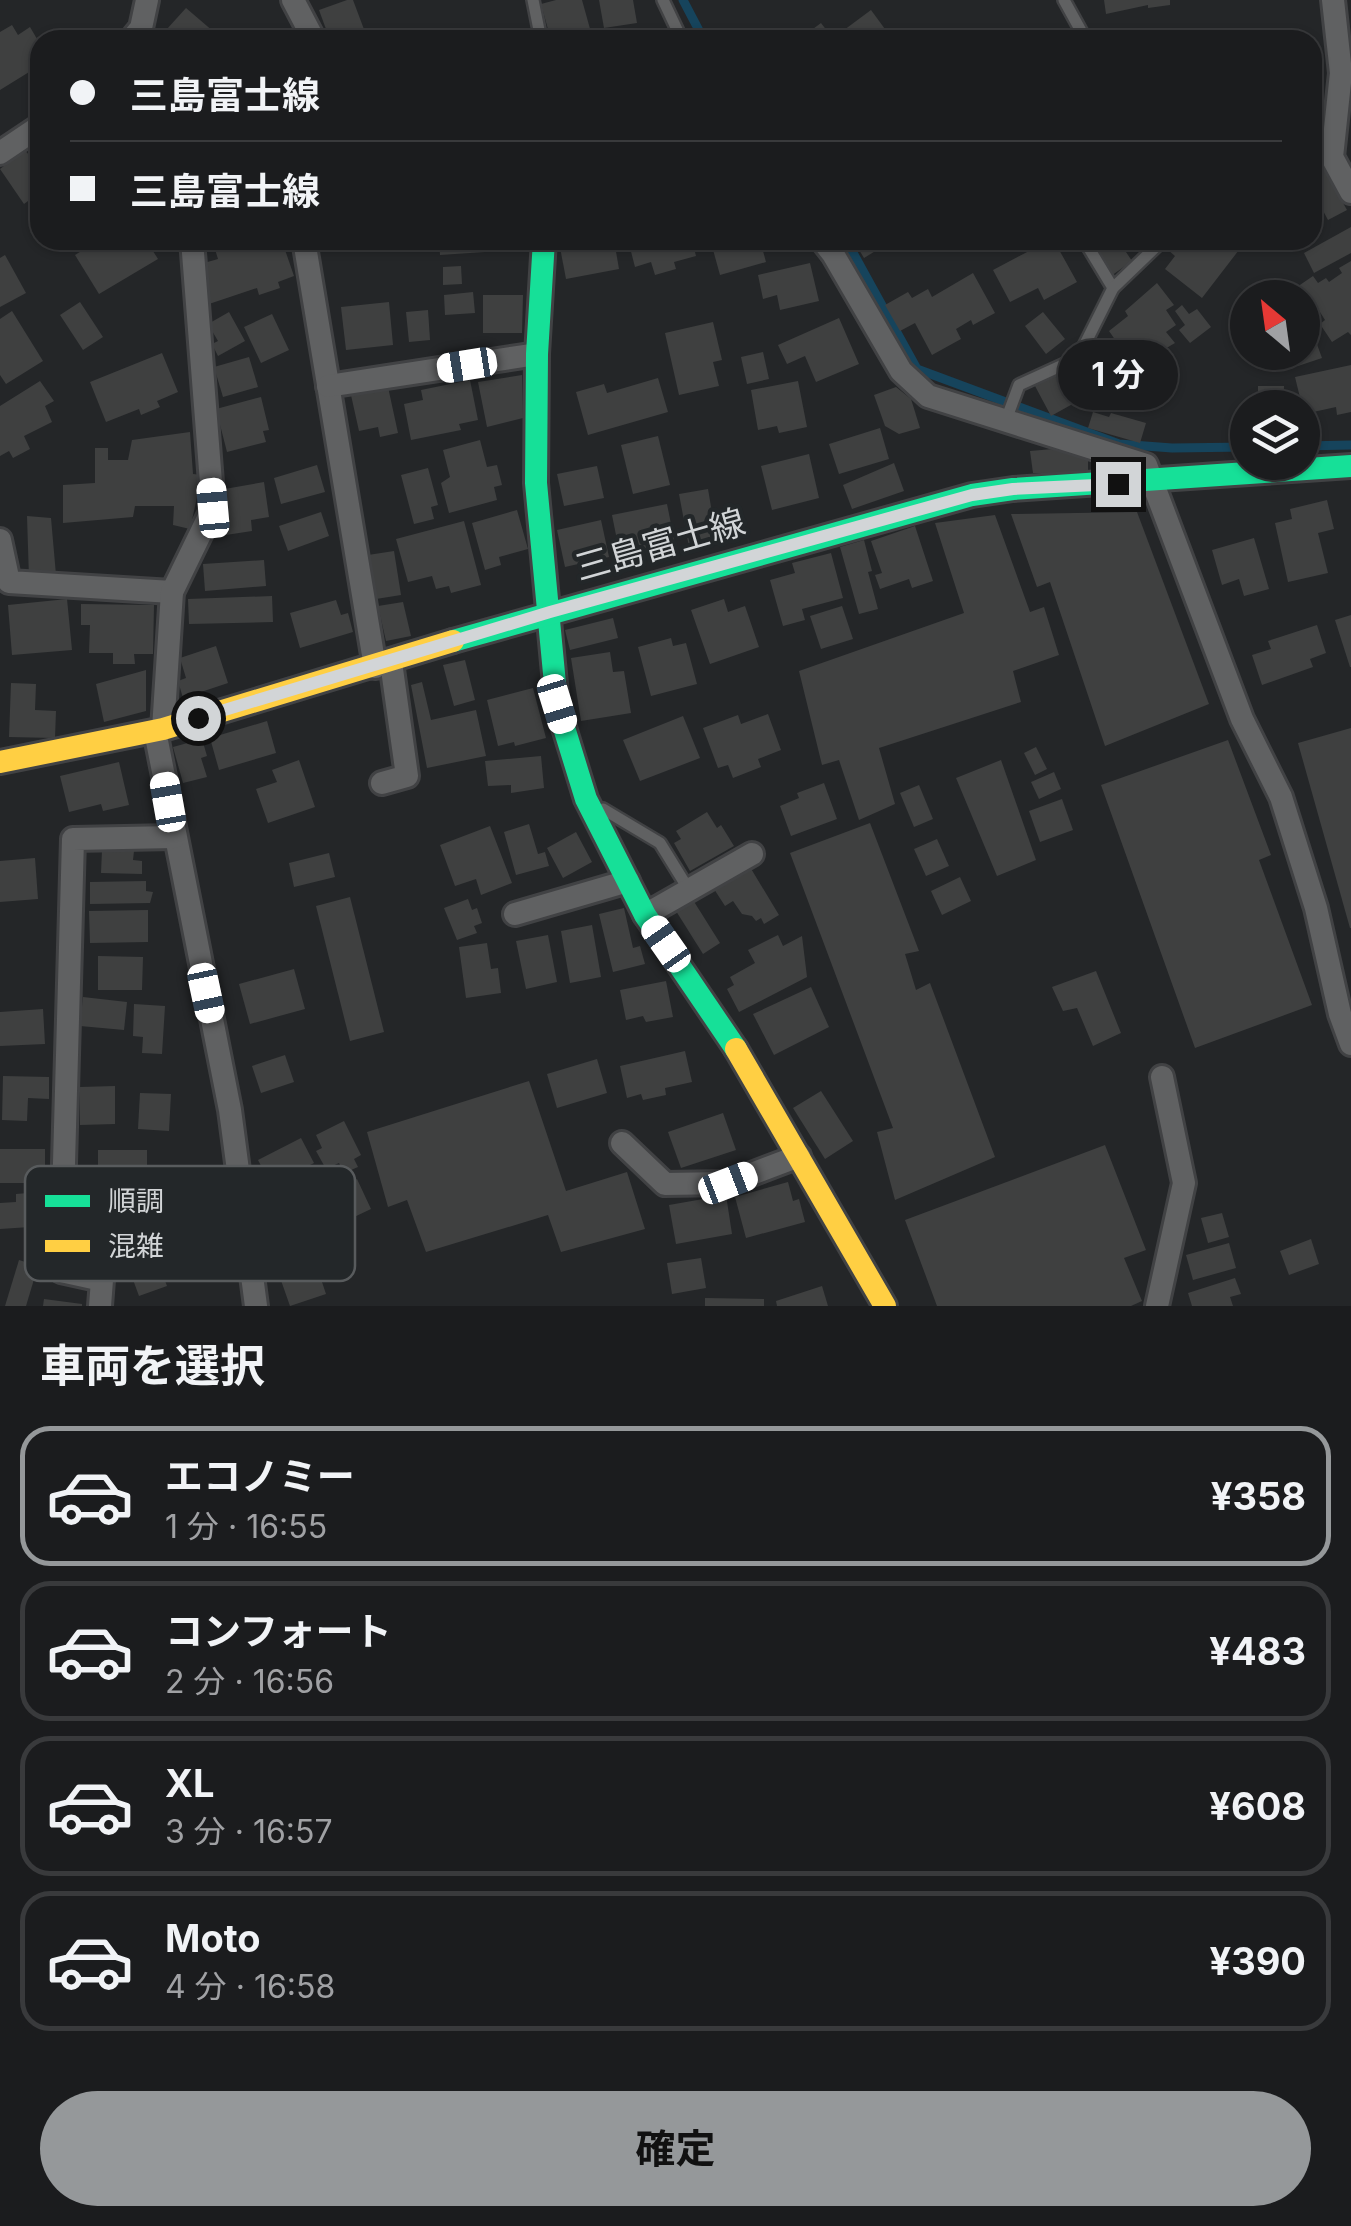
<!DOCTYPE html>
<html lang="ja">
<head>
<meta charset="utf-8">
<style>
	:root { --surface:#1b1c1e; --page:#28292b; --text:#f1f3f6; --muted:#a0a1a4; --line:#393a3c; --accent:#95989a }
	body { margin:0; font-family:Inter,"Noto Sans JP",sans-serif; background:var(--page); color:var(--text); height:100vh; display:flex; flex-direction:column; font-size:38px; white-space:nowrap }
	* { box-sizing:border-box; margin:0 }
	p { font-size:32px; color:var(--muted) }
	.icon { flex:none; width:55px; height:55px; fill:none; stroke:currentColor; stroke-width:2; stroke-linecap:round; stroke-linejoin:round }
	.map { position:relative; height:1306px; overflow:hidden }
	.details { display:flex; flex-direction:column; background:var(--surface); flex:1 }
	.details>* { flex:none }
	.banner { position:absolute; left:30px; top:30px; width:1292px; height:220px; border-radius:30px; box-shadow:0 2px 8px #0004,0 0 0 2px var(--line); display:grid; align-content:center; height:220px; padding:0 40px; background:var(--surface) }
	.needle { width:65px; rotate:331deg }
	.fabs { position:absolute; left:1230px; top:280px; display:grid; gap:20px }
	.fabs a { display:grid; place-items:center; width:90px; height:90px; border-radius:50%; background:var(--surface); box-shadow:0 2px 8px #0004,0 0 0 2px var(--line); font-size:50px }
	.end { position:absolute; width:45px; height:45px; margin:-22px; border:12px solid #d2d5d7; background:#111; box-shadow:0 0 0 5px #111 }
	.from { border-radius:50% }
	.bubble { position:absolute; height:70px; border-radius:35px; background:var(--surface); box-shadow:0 2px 8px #0004,0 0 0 2px var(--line); font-size:32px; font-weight:700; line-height:70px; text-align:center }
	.car { position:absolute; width:30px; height:60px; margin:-30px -15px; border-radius:12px; box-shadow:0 0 8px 2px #0007; background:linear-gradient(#fff 24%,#345 0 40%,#fff 0 76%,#345 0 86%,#fff 0) }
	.banner b { display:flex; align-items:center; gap:35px; height:95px; font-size:38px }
	.banner b+b { border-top:2px solid var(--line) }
	.banner i { width:25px; height:25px; background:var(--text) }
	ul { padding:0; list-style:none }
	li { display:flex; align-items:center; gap:30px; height:140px; margin:0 20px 15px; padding:0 20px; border:5px solid var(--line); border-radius:30px }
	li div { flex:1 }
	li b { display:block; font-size:38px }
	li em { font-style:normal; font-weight:700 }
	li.selected { border-color:var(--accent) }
	li>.icon { width:90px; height:90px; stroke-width:1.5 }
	h2 { padding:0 40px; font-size:45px; line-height:120px }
	.cta { display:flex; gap:20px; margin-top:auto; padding:20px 40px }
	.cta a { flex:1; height:115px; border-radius:60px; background:var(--accent); color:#111; font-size:40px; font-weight:700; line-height:115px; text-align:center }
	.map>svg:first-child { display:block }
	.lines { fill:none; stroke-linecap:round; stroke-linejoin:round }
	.stream { stroke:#16445c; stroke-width:9 }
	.building { fill:#3f4040 }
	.lane-casing { stroke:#414244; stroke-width:16 }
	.street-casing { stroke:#414244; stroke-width:28 }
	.fast-casing { stroke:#414244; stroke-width:28 }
	.slow-casing { stroke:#414244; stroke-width:28 }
	.lane { stroke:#606162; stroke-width:11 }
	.street { stroke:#606162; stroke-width:22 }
	.fast { stroke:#16e098; stroke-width:22 }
	.slow { stroke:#ffcf43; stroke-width:22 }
	.route { stroke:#d2d5d7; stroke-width:12 }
	.labels { text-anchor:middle; stroke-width:9; stroke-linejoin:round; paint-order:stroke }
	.street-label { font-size:35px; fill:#d2d5d7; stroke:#232729 }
	.key { fill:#232729; stroke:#585b5d; stroke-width:2.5 }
	.key-label { font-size:28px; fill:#d2d5d7 }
</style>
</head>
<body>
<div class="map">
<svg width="1351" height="1306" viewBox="0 0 1351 1306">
	<rect width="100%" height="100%" fill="#242628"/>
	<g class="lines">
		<g class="stream">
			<polyline points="683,0 704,40"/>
			<polyline points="846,240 917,369 1119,444 1172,448 1248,447"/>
			<polyline points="1302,446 1351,445"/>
		</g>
	</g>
	<g class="building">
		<polygon points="347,0 353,0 368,40 330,40 319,10"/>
		<polygon points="556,0 582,0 592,36 578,40 551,40 541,4"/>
		<polygon points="599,0 633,0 637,23 604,28"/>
		<polygon points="1104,0 1170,0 1170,5 1148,8 1148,5 1106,14"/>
		<polygon points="186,8 221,38 220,40 157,40"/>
		<polygon points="871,10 893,40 845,40 840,33"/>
		<polygon points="821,23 834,40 798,40"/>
		<polygon points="12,25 18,35 30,27 40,44 40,58 30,64 34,69 0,90 0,32"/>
		<polygon points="25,150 40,169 40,192 24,204 0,169"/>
		<polygon points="1324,169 1347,210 1328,220 1312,190 1312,175"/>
		<polygon points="1351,227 1351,253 1314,273 1304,253"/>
		<polygon points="99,240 146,240 158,259 99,294 75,255"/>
		<polygon points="212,240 262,240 264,247 282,241 294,276 278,282 280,288 259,295 257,288 209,304 201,278 208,275 204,263 218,259"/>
		<polygon points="439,240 519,240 519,243 485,245 485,252 440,255"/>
		<polygon points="570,240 614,240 619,269 566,279 559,242"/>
		<polygon points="628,240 692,240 696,256 674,262 676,269 655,275 651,262 635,267"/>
		<polygon points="733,240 760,240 766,262 720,275 712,246"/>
		<polygon points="853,240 878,240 882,247 864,258"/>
		<polygon points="1092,240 1106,240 1109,245 1118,240 1132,261 1111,276 1088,243"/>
		<polygon points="1176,240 1235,240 1242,246 1202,298 1165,269 1175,256 1168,250"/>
		<polygon points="1046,242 1050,250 1057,246 1077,282 1044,300 1038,288 1010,302 993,270"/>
		<polygon points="5,255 26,293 0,307 0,258"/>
		<polygon points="1351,261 1351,335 1348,332 1332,342 1320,324 1325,320 1313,301 1302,307 1302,298 1281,298 1313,276 1318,283 1326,278 1329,282 1342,273 1339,268"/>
		<polygon points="810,263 819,301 780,310 777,295 763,299 758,275"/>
		<polygon points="461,266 462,284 443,285 443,267"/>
		<polygon points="973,273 995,313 973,325 971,320 956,329 961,339 932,355 915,323 900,331 885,305 908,292 912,298 928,289 932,297"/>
		<polygon points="1157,283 1174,305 1166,310 1176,325 1166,332 1175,343 1134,367 1109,331 1128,316 1125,311"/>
		<polygon points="473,292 475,313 445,315 444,295"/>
		<polygon points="483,295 523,295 522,333 483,333"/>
		<polygon points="80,302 103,337 83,350 60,315"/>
		<polygon points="389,302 393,345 346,350 341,307"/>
		<polygon points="1182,305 1189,314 1197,309 1211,327 1190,343 1179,330 1185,325 1175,311"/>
		<polygon points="428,310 430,340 409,342 406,312"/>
		<polygon points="12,311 43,361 6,384 0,375 0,319"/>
		<polygon points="229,312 245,341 218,356 212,344 218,341 208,324"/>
		<polygon points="1043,312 1065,339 1046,354 1025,326"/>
		<polygon points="272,314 289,350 261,363 244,327"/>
		<polygon points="1248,315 1248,341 1233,329"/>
		<polygon points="1307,317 1322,358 1298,366 1293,352 1302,352 1302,319"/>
		<polygon points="839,318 859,364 816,382 805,356 787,364 778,345"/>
		<polygon points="713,322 722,360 713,362 719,386 679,395 665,333"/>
		<polygon points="763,352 769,379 747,384 741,357"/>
		<polygon points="162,353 178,392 157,401 160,407 141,415 139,409 106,422 90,382"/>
		<polygon points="1093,354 1114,391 1100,399 1096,391 1051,416 1035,386"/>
		<polygon points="249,357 258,387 223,397 214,367"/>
		<polygon points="1351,365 1351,412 1337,415 1336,407 1304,414 1295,377"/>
		<polygon points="522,375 523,418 487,427 478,382"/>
		<polygon points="658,378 668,412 588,435 576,392 604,384 607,393"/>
		<polygon points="470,380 478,420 459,424 461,430 411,440 404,404 423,400 421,390"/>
		<polygon points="40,381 54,401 45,406 52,422 24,436 30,449 13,458 9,451 0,456 0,406"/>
		<polygon points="798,381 807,427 779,433 777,426 758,430 751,390"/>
		<polygon points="1258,386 1284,386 1283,408 1258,408"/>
		<polygon points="388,387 398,433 380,437 378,427 359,431 351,395"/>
		<polygon points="896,387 911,399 920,428 899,434 885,426 874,395"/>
		<polygon points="261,397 269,430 263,431 266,442 227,452 216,409"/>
		<polygon points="1093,412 1109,417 1111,413 1146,423 1140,443 1088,428"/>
		<polygon points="880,428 889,459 839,474 829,444"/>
		<polygon points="190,432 193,474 202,475 190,529 173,525 174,506 135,506 133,517 63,523 63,485 95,483 95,448 108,448 108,460 128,460 132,440"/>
		<polygon points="658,436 670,485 633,494 621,445"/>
		<polygon points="480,440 487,467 497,465 502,485 494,487 497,500 449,513 441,483 450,477 443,450"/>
		<polygon points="1053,449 1088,459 1088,473 1033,473 1030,451"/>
		<polygon points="809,454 819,498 772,510 761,466"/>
		<polygon points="894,463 904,491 852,509 843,485"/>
		<polygon points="317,465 325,492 281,504 274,478"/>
		<polygon points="597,466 604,498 564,506 557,474"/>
		<polygon points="428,468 438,505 431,507 434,519 414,524 401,475"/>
		<polygon points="264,482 269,517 251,520 252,531 226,535 219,490"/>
		<polygon points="708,489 717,542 689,547 679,494"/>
		<polygon points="1327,500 1334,529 1318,533 1328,573 1288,582 1275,523 1292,519 1290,509"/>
		<polygon points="667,504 675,544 620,555 612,515"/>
		<polygon points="517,510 528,549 499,557 501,565 485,570 472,523"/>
		<polygon points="321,512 329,536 288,551 279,526"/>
		<polygon points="1137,512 1209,704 1105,746 1050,582 1037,587 1011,514"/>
		<polygon points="995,515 1030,612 1044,607 1059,655 1013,671 1021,702 879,748 895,804 859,820 839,760 822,765 799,671 964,613 935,523"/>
		<polygon points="27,516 51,518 56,575 29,578"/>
		<polygon points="601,520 609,557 565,567 557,530"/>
		<polygon points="464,521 481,585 451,593 449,586 436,589 432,576 408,582 396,539"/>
		<polygon points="915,526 933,581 912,588 909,579 880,589 875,575 882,573 871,541"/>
		<polygon points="1254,538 1269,589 1244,596 1239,579 1222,585 1212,550"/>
		<polygon points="864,540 872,571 868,572 878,609 859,614 840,547"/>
		<polygon points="394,551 401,595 376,599 368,555"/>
		<polygon points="831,553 843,598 802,609 805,620 783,626 770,580 795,573 792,563"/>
		<polygon points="264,560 266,586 205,591 203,564"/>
		<polygon points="272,596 273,622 189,624 188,599"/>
		<polygon points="67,599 72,650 12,655 8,605"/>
		<polygon points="724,599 728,612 745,606 759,647 710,664 691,610"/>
		<polygon points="336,600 341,615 348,613 353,632 300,648 290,613"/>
		<polygon points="403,602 411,636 386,641 378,606"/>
		<polygon points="81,604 154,605 153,654 134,654 135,664 113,664 113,653 89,653 90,625 81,625"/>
		<polygon points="842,606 853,639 821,649 810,616"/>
		<polygon points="1351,615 1351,667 1350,667 1335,620"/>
		<polygon points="613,618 618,638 570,650 565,630"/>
		<polygon points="1317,625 1326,653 1310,659 1313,667 1262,685 1252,655 1271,649 1268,641"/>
		<polygon points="671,638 673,646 686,643 697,684 651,696 638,647"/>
		<polygon points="216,646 228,683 183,698 178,681 186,678 180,658"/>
		<polygon points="610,652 613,672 624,671 631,713 581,721 571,658"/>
		<polygon points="465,660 475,700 454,706 443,665"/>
		<polygon points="146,670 146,711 104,722 96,684"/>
		<polygon points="422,682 431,720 476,710 486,756 427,768 411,685"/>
		<polygon points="11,683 36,684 35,710 56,711 55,738 9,737"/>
		<polygon points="533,688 546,738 515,746 514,742 498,746 487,700"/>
		<polygon points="768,714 781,750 758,759 761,767 733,778 728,765 718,768 703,728 738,715 741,724"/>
		<polygon points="683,716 700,758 640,781 623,740"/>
		<polygon points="267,721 276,753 219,770 210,738"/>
		<polygon points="1351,728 1351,928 1350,928 1298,743"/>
		<polygon points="202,739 207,756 201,758 207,777 183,783 173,747"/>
		<polygon points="1228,740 1271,855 1259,860 1312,1005 1195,1048 1101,785"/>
		<polygon points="1036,747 1047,769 1035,775 1024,753"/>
		<polygon points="541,756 544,788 511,793 511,785 488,786 485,761"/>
		<polygon points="299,760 315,807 268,823 256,789 277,782 272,770"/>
		<polygon points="1001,760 1036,860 997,876 956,778"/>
		<polygon points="119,762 129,805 103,811 101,804 69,812 60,776"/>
		<polygon points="1054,772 1061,789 1039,799 1031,782"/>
		<polygon points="824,783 837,819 791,836 780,806 799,798 797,793"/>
		<polygon points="919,785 933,819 914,827 900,793"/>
		<polygon points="1062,799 1073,830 1040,842 1029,811"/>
		<polygon points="707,812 717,828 721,825 734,846 690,871 674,843 681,839 676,831"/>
		<polygon points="870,823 919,951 905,954 916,990 930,983 995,1157 895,1200 877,1132 893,1128 790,853"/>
		<polygon points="529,824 538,854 545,852 549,866 516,875 504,832"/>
		<polygon points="490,826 512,883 481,895 476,879 455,886 440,845"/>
		<polygon points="576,832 592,862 563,878 547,848"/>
		<polygon points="937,839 949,866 926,876 914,849"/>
		<polygon points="102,850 134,851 133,860 142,861 142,874 101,873"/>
		<polygon points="329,853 335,877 294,887 289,863"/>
		<polygon points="35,858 38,899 0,902 0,861"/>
		<polygon points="750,867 779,915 764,924 761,918 756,921 752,916 742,914 733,901 725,906 714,889"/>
		<polygon points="960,877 971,901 942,915 931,891"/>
		<polygon points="146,881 146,891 153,892 150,903 90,904 90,882"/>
		<polygon points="350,897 384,1032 350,1041 316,906"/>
		<polygon points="468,899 472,910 477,908 482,923 474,926 477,933 457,940 444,908"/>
		<polygon points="693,900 720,943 703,954 676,911"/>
		<polygon points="624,908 633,948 640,946 645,964 613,972 599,914"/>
		<polygon points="148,910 148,942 90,943 89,911"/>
		<polygon points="592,925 601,977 570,983 561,931"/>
		<polygon points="548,935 557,982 526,989 516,941"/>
		<polygon points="778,935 783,946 802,936 807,977 739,1012 727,989 734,985 730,977 755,963 748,950"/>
		<polygon points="487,943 491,969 498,968 501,993 466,998 459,947"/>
		<polygon points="98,956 143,957 142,990 98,990"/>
		<polygon points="294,969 305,1009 250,1024 239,984"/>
		<polygon points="1096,971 1121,1033 1093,1046 1077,1008 1063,1011 1052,987"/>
		<polygon points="666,981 673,1017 646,1022 643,1016 626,1020 620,990"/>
		<polygon points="811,987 829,1027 774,1055 753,1014"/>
		<polygon points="83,997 127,1002 124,1030 80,1026"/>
		<polygon points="134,1004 165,1006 162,1054 142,1053 143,1037 133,1036"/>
		<polygon points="43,1009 45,1044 0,1046 0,1012"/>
		<polygon points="685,1051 692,1082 665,1088 666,1095 643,1100 641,1094 627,1098 620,1066"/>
		<polygon points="285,1055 294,1082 261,1093 252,1066"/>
		<polygon points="597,1059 607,1093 557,1108 547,1074"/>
		<polygon points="3,1076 49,1077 49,1099 28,1098 27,1121 2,1120"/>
		<polygon points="529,1081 566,1191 627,1172 645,1229 561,1252 548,1215 426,1252 407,1200 388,1207 367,1132"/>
		<polygon points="115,1086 115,1124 80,1125 80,1087"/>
		<polygon points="821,1091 853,1141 825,1159 793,1108"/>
		<polygon points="140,1093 171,1094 169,1131 138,1129"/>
		<polygon points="723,1113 736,1150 681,1168 668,1132"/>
		<polygon points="344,1121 361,1155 354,1159 358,1167 344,1173 339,1163 326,1169 316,1151 322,1148 316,1135"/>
		<polygon points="301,1138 314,1163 271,1185 258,1160"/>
		<polygon points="1105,1145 1146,1250 1124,1258 1142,1301 1131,1306 937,1306 905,1220"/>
		<rect x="0" y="1149" width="45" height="34"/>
		<rect x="98" y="1150" width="49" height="32"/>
		<polygon points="357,1179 371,1209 352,1218 347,1209 329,1217 319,1197"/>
		<polygon points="788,1182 793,1201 799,1199 805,1222 746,1238 735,1197"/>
		<polygon points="28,1193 30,1227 0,1229 0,1203 16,1202 16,1194"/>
		<polygon points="726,1195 732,1234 676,1244 669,1205"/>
		<polygon points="1222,1213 1229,1237 1208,1243 1201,1218"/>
		<polygon points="1311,1239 1319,1264 1289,1275 1280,1251"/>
		<polygon points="1229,1243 1236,1268 1193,1280 1186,1255"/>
		<polygon points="171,1250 179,1272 164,1278 167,1286 139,1296 128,1266"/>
		<polygon points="326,1252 334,1275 321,1279 326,1294 290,1306 277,1269"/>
		<polygon points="701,1258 706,1288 672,1294 667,1263"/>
		<polygon points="19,1260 38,1266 26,1306 5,1306"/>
		<polygon points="1235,1278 1241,1294 1230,1297 1233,1306 1192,1306 1188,1293"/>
		<polygon points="822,1286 828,1306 777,1306 776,1301"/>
		<polygon points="705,1298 764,1299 764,1306 705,1306"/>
		<polygon points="44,1299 82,1304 82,1306 43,1306"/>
	</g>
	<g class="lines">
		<g class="lane-casing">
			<g id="lane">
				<polyline points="533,0 541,40"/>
				<polyline points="663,0 682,40"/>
				<polyline points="1064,0 1086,40"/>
				<polyline points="1084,240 1113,288"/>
				<polyline points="1006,420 1019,385 1078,358 1113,288 1163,240"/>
				<polyline points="603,809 660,843 689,890"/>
			</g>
		</g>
		<g class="street-casing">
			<g id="street">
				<polyline points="293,0 314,40"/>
				<polyline points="1333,0 1341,73 1332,157 1351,192"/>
				<polyline points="131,40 141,28 147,0"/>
				<polyline points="0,153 40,126"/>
				<polyline points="304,240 375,667"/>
				<polyline points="822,240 833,254 901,371 928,396 1146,465 1242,719 1281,797 1316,908 1340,1014 1351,1044"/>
				<polyline points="328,386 537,354"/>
				<polyline points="0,540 9,582 172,592"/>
				<polyline points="163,729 172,592 213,508 192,240"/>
				<polyline points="155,731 230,1110 256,1306"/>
				<polyline points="382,783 407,776 391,662"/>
				<polyline points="515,914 628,881"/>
				<polyline points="645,915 752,854"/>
				<polyline points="622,1143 665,1184 728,1183 799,1156"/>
				<polyline points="100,1306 102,1280 61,1271 73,839 174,837"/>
				<polyline points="1157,1306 1184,1183 1162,1077"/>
			</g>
		</g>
		<g class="fast-casing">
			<g id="fast">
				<polyline points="544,240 537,354 536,483 557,705 586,799 645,915 736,1049"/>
				<polyline points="453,641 972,495 1013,489 1351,466"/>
			</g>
		</g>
		<g class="slow-casing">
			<g id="slow">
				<polyline points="0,762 163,729 453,641"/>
				<polyline points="736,1049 885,1306"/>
			</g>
		</g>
		<use href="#lane" class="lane"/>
		<use href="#street" class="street"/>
		<use href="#fast" class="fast"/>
		<use href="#slow" class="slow"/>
	</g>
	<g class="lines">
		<polyline class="route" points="198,718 550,612 972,495 1013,489 1118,484"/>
	</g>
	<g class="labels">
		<g class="street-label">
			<text transform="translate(660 545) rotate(-16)" y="12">三島富士線</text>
		</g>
	</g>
	<rect x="25" y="1166" width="330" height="115" rx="15" class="key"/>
	<rect x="45" y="1195" width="45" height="12" fill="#16e098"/>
	<rect x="45" y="1240" width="45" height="12" fill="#ffcf43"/>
	<g class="key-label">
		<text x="108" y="1211">順調</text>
		<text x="108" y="1256">混雑</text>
	</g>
</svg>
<div class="fabs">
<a><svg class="needle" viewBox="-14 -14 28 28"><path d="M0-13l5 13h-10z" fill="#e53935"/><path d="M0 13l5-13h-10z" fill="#a0a1a4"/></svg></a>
<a><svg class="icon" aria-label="layers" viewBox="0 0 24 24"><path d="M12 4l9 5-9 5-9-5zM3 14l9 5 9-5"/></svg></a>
</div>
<i class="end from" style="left:198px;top:718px"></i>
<i class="end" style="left:1118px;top:484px"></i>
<div class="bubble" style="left:1058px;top:340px;width:120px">1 分</div>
<i class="car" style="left:467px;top:365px;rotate:261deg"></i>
<i class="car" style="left:213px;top:508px;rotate:355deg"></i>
<i class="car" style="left:557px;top:704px;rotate:163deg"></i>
<i class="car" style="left:168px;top:802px;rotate:350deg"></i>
<i class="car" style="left:666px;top:944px;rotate:325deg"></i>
<i class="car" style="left:206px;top:993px;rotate:168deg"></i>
<i class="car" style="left:728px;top:1183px;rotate:69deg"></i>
<div class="banner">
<b><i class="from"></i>三島富士線</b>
<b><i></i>三島富士線</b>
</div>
</div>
<section class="details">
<h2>車両を選択</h2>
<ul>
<li class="selected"><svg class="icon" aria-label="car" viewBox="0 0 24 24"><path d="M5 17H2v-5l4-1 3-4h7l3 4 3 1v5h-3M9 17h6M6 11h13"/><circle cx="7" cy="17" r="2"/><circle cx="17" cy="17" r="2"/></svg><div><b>エコノミー</b><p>1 分 · 16:55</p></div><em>¥358</em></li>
<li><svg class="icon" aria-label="car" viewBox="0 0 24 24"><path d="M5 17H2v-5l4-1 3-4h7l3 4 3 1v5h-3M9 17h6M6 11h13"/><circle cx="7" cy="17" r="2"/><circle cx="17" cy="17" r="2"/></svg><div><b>コンフォート</b><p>2 分 · 16:56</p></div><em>¥483</em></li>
<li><svg class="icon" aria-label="car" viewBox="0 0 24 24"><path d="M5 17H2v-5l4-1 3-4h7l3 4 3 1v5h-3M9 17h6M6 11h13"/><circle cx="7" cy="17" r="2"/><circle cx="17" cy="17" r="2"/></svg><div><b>XL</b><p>3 分 · 16:57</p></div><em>¥608</em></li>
<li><svg class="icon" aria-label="car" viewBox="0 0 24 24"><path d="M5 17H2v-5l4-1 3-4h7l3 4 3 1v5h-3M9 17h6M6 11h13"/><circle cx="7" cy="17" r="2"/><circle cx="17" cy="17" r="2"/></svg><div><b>Moto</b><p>4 分 · 16:58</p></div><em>¥390</em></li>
</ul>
<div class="cta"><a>確定</a></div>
</section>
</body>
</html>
